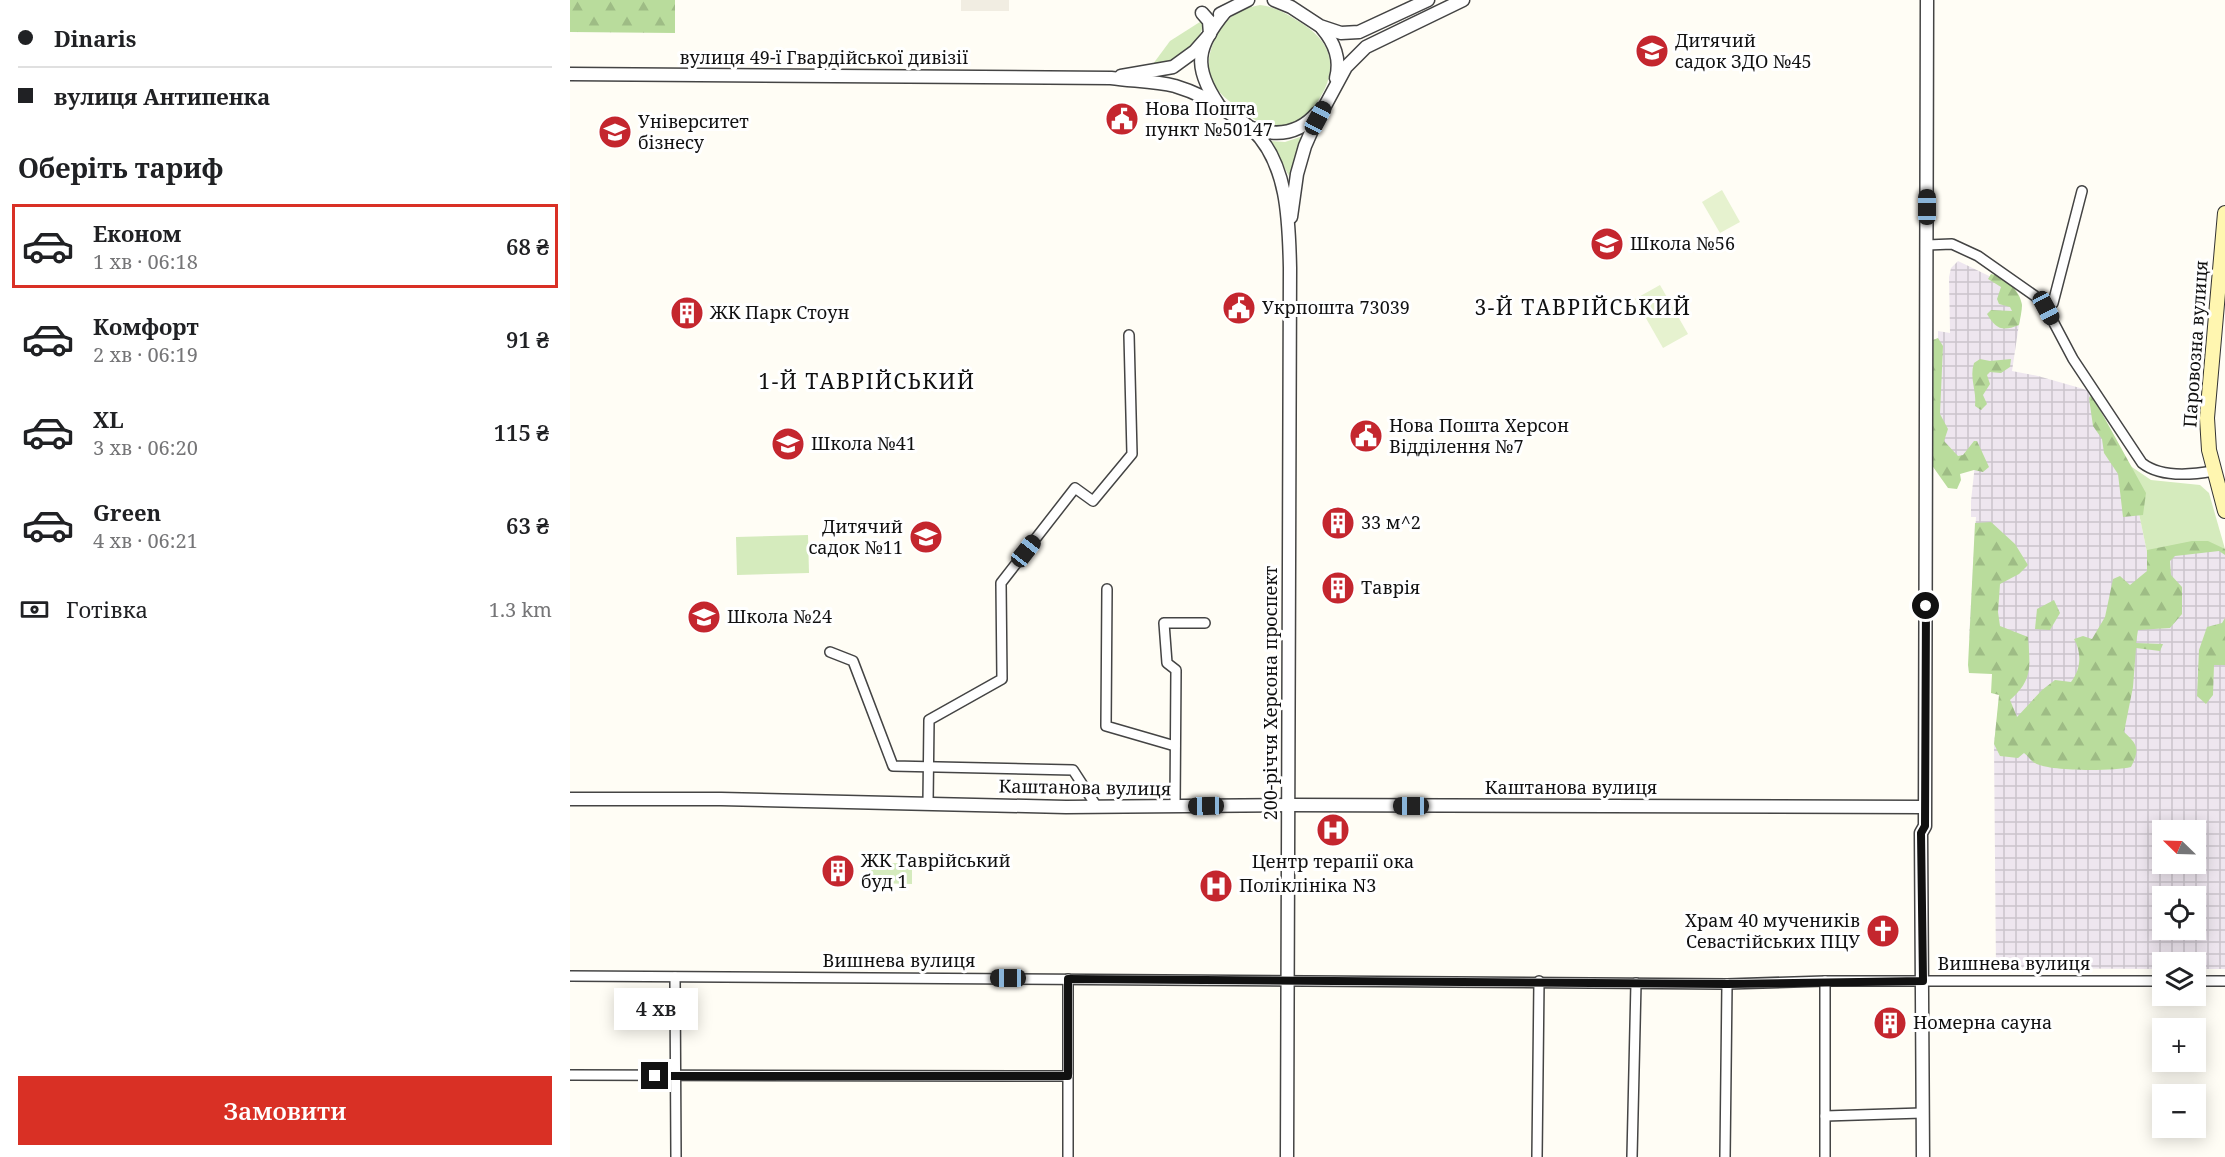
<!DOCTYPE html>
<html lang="uk">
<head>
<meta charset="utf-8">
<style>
	:root { --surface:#fff; --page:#f2f2f2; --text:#202124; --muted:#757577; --line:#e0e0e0; --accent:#d93025 }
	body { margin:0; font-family:"Noto Serif",serif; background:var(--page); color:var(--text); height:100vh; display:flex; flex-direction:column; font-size:22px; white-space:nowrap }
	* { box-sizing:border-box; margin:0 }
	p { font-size:20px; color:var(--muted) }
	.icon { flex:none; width:33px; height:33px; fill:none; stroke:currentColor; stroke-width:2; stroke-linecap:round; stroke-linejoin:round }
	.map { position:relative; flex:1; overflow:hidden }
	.side { display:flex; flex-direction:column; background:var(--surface); width:570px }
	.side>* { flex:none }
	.banner { display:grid; align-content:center; height:132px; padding:0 18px; background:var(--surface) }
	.needle { width:39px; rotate:293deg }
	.buttons { position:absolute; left:1582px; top:820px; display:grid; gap:12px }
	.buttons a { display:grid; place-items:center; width:54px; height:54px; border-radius:0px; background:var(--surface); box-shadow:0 3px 15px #0003; font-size:30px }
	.end { position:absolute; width:27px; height:27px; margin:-14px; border:8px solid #111; background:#fff; box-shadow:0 0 0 3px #fff }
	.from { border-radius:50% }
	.bubble { position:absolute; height:42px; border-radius:0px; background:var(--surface); box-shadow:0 3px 15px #0003; font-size:20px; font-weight:600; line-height:42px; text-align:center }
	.car { position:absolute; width:18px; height:36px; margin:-18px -9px; border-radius:8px; box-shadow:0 0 4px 2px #0007; background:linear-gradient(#222 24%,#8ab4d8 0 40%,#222 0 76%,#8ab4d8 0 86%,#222 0) }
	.banner b { display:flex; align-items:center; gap:21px; height:57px; font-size:22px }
	.banner b+b { border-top:2px solid var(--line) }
	.banner i { width:15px; height:15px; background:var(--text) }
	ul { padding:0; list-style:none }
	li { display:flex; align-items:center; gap:18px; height:84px; margin:0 12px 9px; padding:0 6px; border:3px solid transparent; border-radius:0px }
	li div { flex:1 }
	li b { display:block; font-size:22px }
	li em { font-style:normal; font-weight:600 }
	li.selected { border-color:var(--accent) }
	li>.icon { width:54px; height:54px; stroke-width:1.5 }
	h2 { padding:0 18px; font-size:27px; line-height:72px }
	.pay { display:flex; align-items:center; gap:15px; height:66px; padding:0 18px; font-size:22px }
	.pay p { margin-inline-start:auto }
	.button { display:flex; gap:12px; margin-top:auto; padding:12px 18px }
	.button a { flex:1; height:69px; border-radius:0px; background:var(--accent); color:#fff; font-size:24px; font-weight:600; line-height:69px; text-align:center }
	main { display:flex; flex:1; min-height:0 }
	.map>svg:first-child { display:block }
	.industrial { fill:url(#industrial-grid); fill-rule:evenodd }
	.grass { fill:#d5ebbd }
	.forest { fill:url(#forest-firs) }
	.pitch { fill:#e6f2cf }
	.plaza { fill:#f1ede2 }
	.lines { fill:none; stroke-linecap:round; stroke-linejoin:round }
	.minor-casing { stroke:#444; stroke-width:12 }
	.tertiary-casing { stroke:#444; stroke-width:15 }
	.secondary-casing { stroke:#333; stroke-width:16 }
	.minor { stroke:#fff; stroke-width:9 }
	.tertiary { stroke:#fff; stroke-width:12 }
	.secondary { stroke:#fff6b0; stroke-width:14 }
	.route { stroke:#111; stroke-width:8 }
	.labels { text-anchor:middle; stroke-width:6; stroke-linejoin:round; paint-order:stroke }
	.poi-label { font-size:18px; fill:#111; stroke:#fff; text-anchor:start }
	.street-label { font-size:18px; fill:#111; stroke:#fff }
	.quarter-label { font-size:21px; letter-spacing:1.5px; fill:#111; stroke:#fff }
</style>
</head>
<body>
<main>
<section class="side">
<div class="banner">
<b><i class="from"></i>Dinaris</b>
<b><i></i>вулиця Антипенка</b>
</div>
<h2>Оберіть тариф</h2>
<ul>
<li class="selected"><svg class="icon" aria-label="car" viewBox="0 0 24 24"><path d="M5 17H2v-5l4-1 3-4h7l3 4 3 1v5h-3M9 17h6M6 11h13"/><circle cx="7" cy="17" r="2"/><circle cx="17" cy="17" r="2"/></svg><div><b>Економ</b><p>1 хв · 06:18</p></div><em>68 ₴</em></li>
<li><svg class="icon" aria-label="car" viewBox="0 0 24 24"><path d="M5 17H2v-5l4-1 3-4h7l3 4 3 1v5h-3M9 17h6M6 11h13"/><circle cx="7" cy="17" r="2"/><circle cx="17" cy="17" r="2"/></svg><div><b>Комфорт</b><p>2 хв · 06:19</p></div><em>91 ₴</em></li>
<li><svg class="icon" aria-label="car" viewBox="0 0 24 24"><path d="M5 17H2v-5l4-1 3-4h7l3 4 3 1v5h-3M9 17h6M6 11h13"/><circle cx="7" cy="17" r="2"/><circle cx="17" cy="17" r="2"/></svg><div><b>XL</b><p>3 хв · 06:20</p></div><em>115 ₴</em></li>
<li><svg class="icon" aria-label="car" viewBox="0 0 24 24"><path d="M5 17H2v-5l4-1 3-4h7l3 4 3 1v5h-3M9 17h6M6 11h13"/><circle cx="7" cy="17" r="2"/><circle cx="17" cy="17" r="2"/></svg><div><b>Green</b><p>4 хв · 06:21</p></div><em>63 ₴</em></li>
</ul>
<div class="pay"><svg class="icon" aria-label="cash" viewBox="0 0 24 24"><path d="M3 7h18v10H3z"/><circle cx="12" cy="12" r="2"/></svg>Готівка<p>1.3 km</p></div>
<div class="button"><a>Замовити</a></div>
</section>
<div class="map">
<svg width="1655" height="1157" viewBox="0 0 1655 1157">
	<defs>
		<pattern id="industrial-grid" width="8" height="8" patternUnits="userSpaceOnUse" patternTransform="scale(1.5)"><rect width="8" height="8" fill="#eee6ef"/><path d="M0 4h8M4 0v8" fill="none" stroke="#cbc4cc"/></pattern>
		<pattern id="forest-firs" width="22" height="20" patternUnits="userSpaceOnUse" patternTransform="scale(1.5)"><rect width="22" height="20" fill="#b9dc9c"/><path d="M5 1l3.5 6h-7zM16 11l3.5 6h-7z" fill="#9ebc85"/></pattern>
	</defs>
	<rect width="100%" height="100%" fill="#fffdf5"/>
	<path class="industrial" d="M 1388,261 L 1444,288 L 1452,304 L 1442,371 L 1468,376 L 1517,390 L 1559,465 L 1578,557 L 1655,549 L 1655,969 L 1626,969 L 1626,963 L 1593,963 L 1593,969 L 1426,968 L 1424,744 L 1436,640 L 1399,638 L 1406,517 L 1401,517 L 1401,501 L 1406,455 L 1367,457 L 1368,331 L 1380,333 L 1379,277 L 1381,268 ZM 1593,831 L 1626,831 L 1626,864 L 1593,864 ZM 1593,897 L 1626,897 L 1626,930 L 1593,930 Z"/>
	<g class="grass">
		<path d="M 690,5 C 705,7 715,13 728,21 C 762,41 770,67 748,101 C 740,115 727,124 711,126 C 694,128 683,119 670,109 C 659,101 647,93 642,80 C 632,59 647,27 665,14 C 672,8 681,7 690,5 Z"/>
		<path d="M 633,20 L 634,22 C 630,45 607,62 583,64 L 600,41 Z"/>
		<polygon points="733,136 719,176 700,141 715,142"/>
		<polygon points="1559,465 1581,480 1630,485 1639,493 1655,549 1578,557"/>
		<polygon points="238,535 239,573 167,575 166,537"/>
		<polygon points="301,863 342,863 342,884 301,883"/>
	</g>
	<g class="forest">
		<polygon points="0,0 105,0 105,33 0,32"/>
		<path d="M 1421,274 C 1435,277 1450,290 1452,305 C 1452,311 1450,319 1449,325 C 1432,332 1426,329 1417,314 L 1421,310 L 1442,311 L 1440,307 L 1429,304 L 1427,299 L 1431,287 L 1418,279 Z"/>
		<polygon points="1368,338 1373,346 1370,414 1378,429 1374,441 1388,456 1393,455 1404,441 1407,441 1419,467 1413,472 1404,470 1390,474 1391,480 1387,489 1378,488 1361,464 1363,340"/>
		<path d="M 1410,359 L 1420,361 L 1441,359 L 1440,367 L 1431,373 L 1420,372 L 1417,375 L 1420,384 L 1413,395 L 1417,404 L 1411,410 L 1405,406 C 1407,391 1399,378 1404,363 Z"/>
		<polygon points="1520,396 1524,399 1576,493 1573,515 1553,517 1548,474 1534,453 1532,439 1523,426 1519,398"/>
		<path d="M 1421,522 L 1445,544 L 1458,565 L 1449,574 L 1430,584 L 1428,612 L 1430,626 L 1458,637 C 1460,667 1463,680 1440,700 L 1447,717 L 1472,690 L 1485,680 L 1501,682 C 1511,669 1512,653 1504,639 L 1513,636 L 1522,639 L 1535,617 L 1543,579 L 1550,576 L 1560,585 L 1577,571 L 1577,550 L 1622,541 L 1638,541 L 1655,549 L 1655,555 L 1649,551 L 1605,556 L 1600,561 L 1601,575 L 1612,587 L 1612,614 L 1600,628 L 1568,630 L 1566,643 L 1593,644 L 1590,651 L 1566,648 L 1563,687 L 1554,732 C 1568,745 1570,749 1561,767 C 1544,771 1480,772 1465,763 C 1461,761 1458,756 1454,753 L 1448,758 L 1430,756 L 1424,744 L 1429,695 L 1421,693 L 1422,674 L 1399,673 L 1398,665 L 1405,523 Z"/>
		<polygon points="1484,600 1490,613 1480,630 1465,629 1467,609"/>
		<polygon points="1655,618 1655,665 1644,665 1643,695 1636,704 1627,696 1629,650 1637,627 1652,623"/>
	</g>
	<g class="pitch">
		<polygon points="1152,190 1170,222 1150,233 1132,202"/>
		<polygon points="1090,285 1118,334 1093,348 1065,299"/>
	</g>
	<rect class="plaza" x="391" y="0" width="48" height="11"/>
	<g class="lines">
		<g class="minor-casing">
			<g id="minor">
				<path d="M 1357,245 L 1382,244 L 1408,256 L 1465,296 L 1476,308 L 1503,359 L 1572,463 C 1591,478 1621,475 1643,471"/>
				<polyline points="1476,308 1483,303 1512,191"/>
				<polyline points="537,589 536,726 605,746"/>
				<polyline points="260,652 283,661 323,766 503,770 527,807"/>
				<polyline points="358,803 359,720 432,679 431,583 505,488 523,501 562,454 559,335"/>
				<polyline points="605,807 606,670 597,663 594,623 635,623"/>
				<polyline points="0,976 1157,984 1255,981 1593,981"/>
				<polyline points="105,977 106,1157"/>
				<polyline points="498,979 498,1157"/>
				<polyline points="1626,981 1655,981"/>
				<polyline points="0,1075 498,1076"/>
				<polyline points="1255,1116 1352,1113"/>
				<polyline points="967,1157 969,981"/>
				<polyline points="1062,1157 1066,983"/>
				<polyline points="1155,1157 1157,984"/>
				<polyline points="1255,1157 1255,981"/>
			</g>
		</g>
		<g class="tertiary-casing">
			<g id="tertiary">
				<polyline points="704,0 721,7 750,26 771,33 789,32 858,0"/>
				<polyline points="650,14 678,0"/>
				<path d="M 752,28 C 764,42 771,60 766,78"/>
				<path d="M 0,74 L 541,78 C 562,81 585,81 605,86 C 625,92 643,101 659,113 C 667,118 675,123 682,129 C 718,163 719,221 720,268 L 717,1157"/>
				<polyline points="551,76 603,67 625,51 640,34 639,21 632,13"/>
				<path d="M 648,104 C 623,67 626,47 655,12"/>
				<path d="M 682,128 C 707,137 729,134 747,113"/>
				<polyline points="721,217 727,174 735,146 742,130 776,67 796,47 893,0"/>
				<polyline points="0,799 151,799 496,807 719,805 1354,807"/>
				<polyline points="1353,1157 1351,833 1355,826 1357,0"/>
			</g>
		</g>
		<g class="secondary-casing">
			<polyline id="secondary" points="1655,213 1637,418 1639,450 1655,511"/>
		</g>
		<use href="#minor" class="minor"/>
		<use href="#tertiary" class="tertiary"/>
		<use href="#secondary" class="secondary"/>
	</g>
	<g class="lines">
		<polyline class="route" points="85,1076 498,1076 498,979 1157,984 1353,981 1351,833 1355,826 1356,606"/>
	</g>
	<defs>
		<g id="school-disc" transform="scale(1.725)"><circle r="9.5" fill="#c4262e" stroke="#fff"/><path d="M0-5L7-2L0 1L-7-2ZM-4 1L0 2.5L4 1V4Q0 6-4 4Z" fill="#fff"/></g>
		<g id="civic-disc" transform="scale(1.725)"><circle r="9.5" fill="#c4262e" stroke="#fff"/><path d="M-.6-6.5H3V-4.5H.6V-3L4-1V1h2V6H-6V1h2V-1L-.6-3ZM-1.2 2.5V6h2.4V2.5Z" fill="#fff"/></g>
		<g id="university-disc" transform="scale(1.725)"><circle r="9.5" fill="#c4262e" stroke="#fff"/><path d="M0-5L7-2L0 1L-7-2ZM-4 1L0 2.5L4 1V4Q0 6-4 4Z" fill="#fff"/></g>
		<g id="building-disc" transform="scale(1.725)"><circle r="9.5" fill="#c4262e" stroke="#fff"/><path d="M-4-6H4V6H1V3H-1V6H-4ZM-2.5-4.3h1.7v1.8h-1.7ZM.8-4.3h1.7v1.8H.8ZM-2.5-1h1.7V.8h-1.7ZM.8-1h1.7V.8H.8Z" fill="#fff"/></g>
		<g id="hospital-disc" transform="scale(1.725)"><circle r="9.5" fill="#c4262e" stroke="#fff"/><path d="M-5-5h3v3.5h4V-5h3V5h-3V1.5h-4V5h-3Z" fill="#fff"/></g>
		<g id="church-disc" transform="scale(1.725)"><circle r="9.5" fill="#c4262e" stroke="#fff"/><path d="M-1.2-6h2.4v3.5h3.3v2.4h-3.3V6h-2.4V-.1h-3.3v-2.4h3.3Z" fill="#fff"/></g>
	</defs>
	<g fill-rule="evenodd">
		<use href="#school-disc" x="1082" y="51"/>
		<use href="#civic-disc" x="552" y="119"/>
		<use href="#university-disc" x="45" y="132"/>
		<use href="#school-disc" x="1037" y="244"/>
		<use href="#civic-disc" x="669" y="308"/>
		<use href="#building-disc" x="117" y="313"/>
		<use href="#civic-disc" x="796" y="436"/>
		<use href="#school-disc" x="218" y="444"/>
		<use href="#building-disc" x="768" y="523"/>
		<use href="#school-disc" x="356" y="537"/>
		<use href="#building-disc" x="768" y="588"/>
		<use href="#school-disc" x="134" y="617"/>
		<use href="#hospital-disc" x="763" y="830"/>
		<use href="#building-disc" x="268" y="871"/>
		<use href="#hospital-disc" x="646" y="886"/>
		<use href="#church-disc" x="1313" y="931"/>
		<use href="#building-disc" x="1320" y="1023"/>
	</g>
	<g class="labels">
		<g class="poi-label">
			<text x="1105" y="47">Дитячий<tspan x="1105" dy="21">садок ЗДО №45</tspan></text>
			<text x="575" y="115">Нова Пошта<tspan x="575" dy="21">пункт №50147</tspan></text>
			<text x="68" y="128">Університет<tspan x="68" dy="21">бізнесу</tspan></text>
			<text x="1060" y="250">Школа №56</text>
			<text x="692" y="314">Укрпошта 73039</text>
			<text x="140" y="319">ЖК Парк Стоун</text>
			<text x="819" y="432">Нова Пошта Херсон<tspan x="819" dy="21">Відділення №7</tspan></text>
			<text x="241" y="450">Школа №41</text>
			<text x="791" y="529">33 м^2</text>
			<text x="333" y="533" text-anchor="end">Дитячий<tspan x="333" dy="21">садок №11</tspan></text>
			<text x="791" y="594">Таврія</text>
			<text x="157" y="623">Школа №24</text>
			<text x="291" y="867">ЖК Таврійський<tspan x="291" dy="21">буд 1</tspan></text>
			<text x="763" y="868" text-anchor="middle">Центр терапії ока</text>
			<text x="669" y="892">Поліклініка N3</text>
			<text x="1290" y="927" text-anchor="end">Храм 40 мучеників<tspan x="1290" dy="21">Севастійських ПЦУ</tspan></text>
			<text x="1343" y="1029">Номерна сауна</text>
		</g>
		<g class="street-label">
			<text x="254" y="64">вулиця 49-ї Гвардійської дивізії</text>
			<text transform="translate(1626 344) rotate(-86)" y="6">Паровозна вулиця</text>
			<text transform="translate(701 693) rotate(-90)" y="6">200-річчя Херсона проспект</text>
			<text transform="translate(515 788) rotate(1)" y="6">Каштанова вулиця</text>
			<text x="1001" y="794">Каштанова вулиця</text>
			<text x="329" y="967">Вишнева вулиця</text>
			<text x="1444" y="970">Вишнева вулиця</text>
		</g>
		<g class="quarter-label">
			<text x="1013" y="315">3-Й ТАВРІЙСЬКИЙ</text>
			<text x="297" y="389">1-Й ТАВРІЙСЬКИЙ</text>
		</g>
	</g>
</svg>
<div class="buttons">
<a><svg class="needle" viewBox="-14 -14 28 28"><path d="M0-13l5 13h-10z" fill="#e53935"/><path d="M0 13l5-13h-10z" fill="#757577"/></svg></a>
<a><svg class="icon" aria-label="locate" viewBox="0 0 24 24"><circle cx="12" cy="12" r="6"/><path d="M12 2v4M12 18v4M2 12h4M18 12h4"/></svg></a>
<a><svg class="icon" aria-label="layers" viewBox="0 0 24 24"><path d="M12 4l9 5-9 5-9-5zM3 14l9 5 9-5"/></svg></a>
<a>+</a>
<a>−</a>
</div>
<i class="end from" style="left:1356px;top:606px"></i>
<i class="end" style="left:85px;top:1076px"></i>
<div class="bubble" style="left:44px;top:988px;width:84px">4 хв</div>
<i class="car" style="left:748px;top:118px;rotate:28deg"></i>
<i class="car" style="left:1357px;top:207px;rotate:0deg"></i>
<i class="car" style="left:1476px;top:308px;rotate:152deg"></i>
<i class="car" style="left:456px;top:551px;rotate:38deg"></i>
<i class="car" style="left:636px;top:806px;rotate:269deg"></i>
<i class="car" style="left:841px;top:806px;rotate:270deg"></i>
<i class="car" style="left:438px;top:978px;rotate:270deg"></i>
</div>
</main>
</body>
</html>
